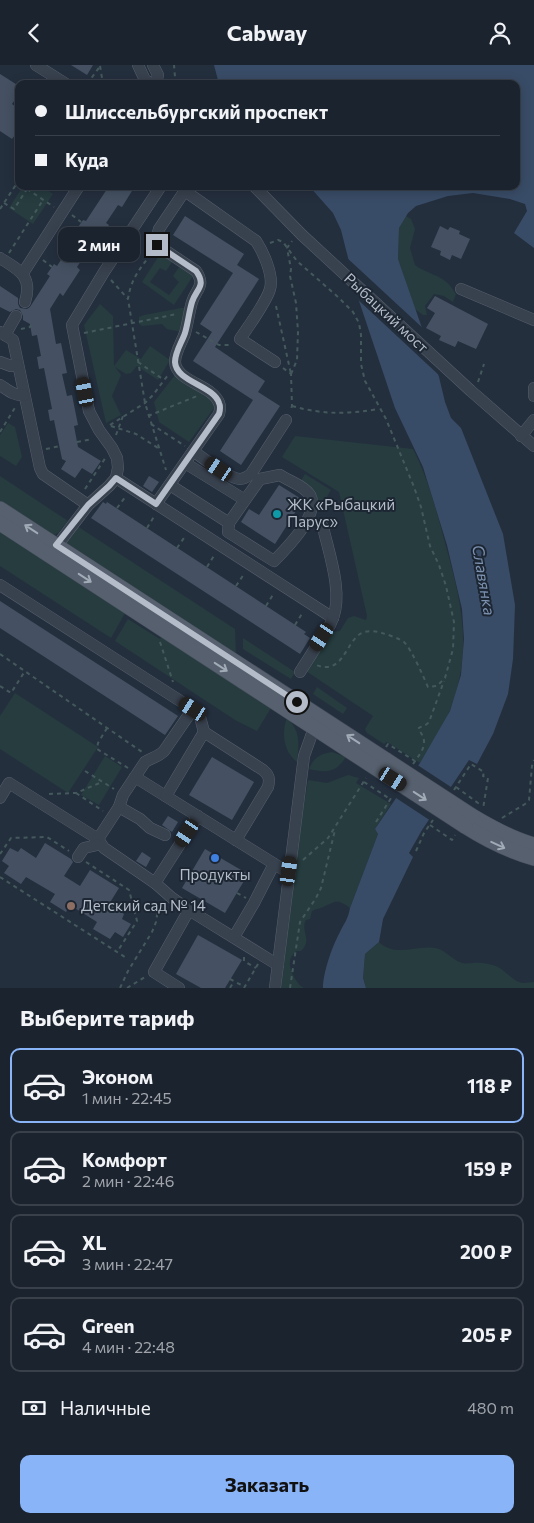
<!DOCTYPE html>
<html lang="ru">
<head>
<meta charset="utf-8">
<style>
	:root { --surface:#1b232e; --page:#242b36; --text:#f1f3f6; --muted:#a0a4aa; --line:#39404a; --accent:#8ab4f8 }
	body { margin:0; font-family:Commissioner,sans-serif; background:var(--page); color:var(--text); height:100vh; display:flex; flex-direction:column; font-size:19px; white-space:nowrap }
	* { box-sizing:border-box; margin:0 }
	p { font-size:16px; color:var(--muted) }
	.icon { flex:none; width:28px; height:28px; fill:none; stroke:currentColor; stroke-width:2; stroke-linecap:round; stroke-linejoin:round }
	.map { position:relative; height:923px; overflow:hidden }
	.sheet { display:flex; flex-direction:column; background:var(--surface); flex:1 }
	.sheet>* { flex:none }
	.banner { position:absolute; left:15px; top:15px; width:505px; height:110px; border-radius:10px; box-shadow:0 2px 12px #0003,0 0 0 1px var(--line); display:grid; align-content:center; height:110px; padding:0 20px; background:var(--surface) }
	.end { position:absolute; width:22px; height:22px; margin:-11px; border:6px solid #b4bcc9; background:#111; box-shadow:0 0 0 2px #111 }
	.from { border-radius:50% }
	.bubble { position:absolute; height:35px; border-radius:10px; background:var(--surface); box-shadow:0 2px 12px #0003,0 0 0 1px var(--line); font-size:16px; font-weight:700; line-height:35px; text-align:center }
	.car { position:absolute; width:15px; height:30px; margin:-15px -8px; border-radius:6px; box-shadow:0 0 4px 1px #0007; background:linear-gradient(#222 24%,#8ab4d8 0 40%,#222 0 76%,#8ab4d8 0 86%,#222 0) }
	.banner b { display:flex; align-items:center; gap:18px; height:48px; font-size:19px }
	.banner b+b { border-top:1px solid var(--line) }
	.banner i { width:12px; height:12px; background:var(--text) }
	ul { padding:0; list-style:none }
	li { display:flex; align-items:center; gap:15px; height:75px; margin:0 10px 8px; padding:0 10px; border:2px solid var(--line); border-radius:10px }
	li div { flex:1 }
	li b { display:block; font-size:19px }
	li em { font-style:normal; font-weight:700 }
	li.selected { border-color:var(--accent) }
	li>.icon { width:45px; height:45px; stroke-width:1.5 }
	h2 { padding:0 20px; font-size:22px; line-height:60px }
	.pay { display:flex; align-items:center; gap:12px; height:55px; padding:0 20px; font-size:19px }
	.pay p { margin-inline-start:auto }
	.action { display:flex; gap:10px; margin-top:auto; padding:10px 20px }
	.action a { flex:1; height:58px; border-radius:10px; background:var(--accent); color:#111; font-size:20px; font-weight:700; line-height:58px; text-align:center }
	header { display:flex; justify-content:space-between; align-items:center; height:65px; padding:0 20px; background:var(--surface); font-size:22px; font-weight:700 }
	.map>svg:first-child { display:block }
	.green { fill:#263c3f }
	.water { fill:#394c67 }
	.pier { fill:#242f3e }
	.building { fill:#455162 }
	.lines { fill:none; stroke-linecap:round; stroke-linejoin:round }
	.minor-casing { stroke:#565f6c; stroke-width:12 }
	.major-casing { stroke:#414a57; stroke-width:16 }
	.path { stroke:#44595c; stroke-width:2; stroke-dasharray:4 4; stroke-linecap:butt }
	.minor { stroke:#38414e; stroke-width:11 }
	.major { stroke:#56606e; stroke-width:15 }
	.major-bridge-casing { stroke:#414a57; stroke-width:16; stroke-linecap:butt }
	.major-bridge { stroke:#56606e; stroke-width:15 }
	.oneway { stroke:#a1aab7 }
	.route { stroke:#b4bcc9; stroke-width:6 }
	.culture-dot { fill:#0f9aa8; stroke:#1d2633; stroke-width:2 }
	.shop-dot { fill:#3f7fe0; stroke:#1d2633; stroke-width:2 }
	.education-dot { fill:#8d6e63; stroke:#1d2633; stroke-width:2 }
	.labels { text-anchor:middle; stroke-width:4; stroke-linejoin:round; paint-order:stroke }
	.street-label { font-size:15px; fill:#b4bcc9; stroke:#1d2633 }
	.poi-label { font-size:15px; fill:#b4bcc9; stroke:#1d2633; text-anchor:start }
	.water-label { font-size:16px; font-style:italic; fill:#7c92b1; stroke:#1d2633 }
</style>
</head>
<body>
<header><svg class="icon" aria-label="back" viewBox="0 0 24 24"><path d="M15 5l-7 7 7 7"/></svg>Cabway<svg class="icon" aria-label="person" viewBox="0 0 24 24"><circle cx="12" cy="8" r="4"/><path d="M4 21q1-7 8-7t8 7"/></svg></header>
<div class="map">
<svg width="534" height="923" viewBox="0 0 534 923">
	<rect width="100%" height="100%" fill="#242f3e"/>
	<g class="green">
		<polygon points="23,121 41,121 53,129 33,159 9,143"/>
		<path d="M 406,151 L 411,154 L 415,164 L 410,183 L 415,200 C 424,207 436,209 445,216 C 450,219 453,225 456,229 L 453,237 L 444,231 L 434,229 L 425,241 L 427,250 L 423,250 L 415,244 L 398,194 L 399,163 Z"/>
		<polygon points="160,189 172,197 166,206 160,203 150,217 169,230 179,217 173,211 179,202 193,211 174,240 142,217"/>
		<polygon points="100,239 113,251 114,301 126,285 141,294 150,281 170,295 158,315 137,301 131,308 126,309 115,302 121,310 112,331 121,350 106,358 84,260"/>
		<polygon points="181,243 187,243 182,267 167,264 162,259 142,261 139,259 139,252 144,250"/>
		<polygon points="175,310 213,336 214,343 189,377 159,357 154,337"/>
		<polygon points="8,358 15,362 22,392 16,401 0,391 0,370"/>
		<path d="M 295,371 L 413,384 C 428,413 436,444 444,474 C 461,536 474,583 450,645 C 443,664 430,681 420,698 L 387,677 L 384,679 L 367,668 L 365,664 L 373,651 L 306,606 L 331,567 L 340,566 L 348,553 L 354,551 L 366,555 L 367,551 L 339,427 L 282,392 Z"/>
		<path d="M 305,409 L 331,425 L 321,442 C 316,430 311,424 300,417 Z"/>
		<polygon points="0,411 68,456 58,468 54,470 0,436"/>
		<polygon points="77,461 235,564 236,589 65,478"/>
		<polygon points="0,466 125,548 111,573 0,501"/>
		<polygon points="128,554 160,574 162,572 271,643 257,666 235,655 115,576"/>
		<polygon points="243,573 295,607 291,614 243,584"/>
		<polygon points="317,622 347,643 343,649 313,629"/>
		<polygon points="15,628 98,682 68,728 0,684 0,651"/>
		<path d="M 287,653 C 301,666 299,680 297,697 C 284,687 281,668 287,653 Z"/>
		<path d="M 332,687 L 346,692 C 336,708 326,708 309,704 C 314,692 320,689 332,687 Z"/>
		<polygon points="105,691 122,702 99,740 81,730"/>
		<path d="M 348,710 L 359,713 L 356,718 L 391,739 L 375,764 L 378,769 L 350,843 C 337,834 337,836 323,842 C 319,844 316,844 312,846 L 310,854 L 306,855 C 300,866 313,875 301,886 L 296,886 C 293,889 290,893 290,897 C 289,905 297,920 304,923 L 281,923 L 303,746 L 308,715 L 327,718 Z"/>
		<path d="M 379,877 C 397,894 418,878 439,884 C 447,887 453,895 462,898 C 466,899 469,898 473,898 C 481,897 490,899 496,901 C 505,905 511,914 519,917 C 523,919 529,917 534,917 L 534,923 L 366,923 L 363,913 L 365,889 Z"/>
	</g>
	<path class="water" d="M 214,0 L 534,0 L 534,183 L 514,168 L 527,146 L 525,139 L 510,134 L 473,128 L 448,131 L 416,141 L 408,148 L 399,163 L 398,194 L 439,312 L 445,337 L 451,353 L 461,363 L 503,469 L 515,540 L 513,594 L 508,629 L 493,669 L 477,699 L 469,695 L 422,765 L 409,788 L 413,792 L 383,854 L 379,877 L 365,889 L 363,913 L 366,923 L 323,923 C 323,908 332,882 339,869 C 344,858 348,855 350,843 L 378,769 L 375,764 L 420,698 L 450,646 L 461,610 L 464,574 L 462,544 L 447,480 L 423,402 L 395,343 L 359,236 L 341,165 L 333,148 L 309,121 L 516,121 L 516,19 L 219,19 Z"/>
	<g class="pier">
		<polygon points="345,191 426,266 442,313 355,232"/>
		<polygon points="416,699 454,724 431,756 393,731"/>
	</g>
	<g class="building">
		<polygon points="71,0 93,0 87,10"/>
		<polygon points="0,9 19,21 19,29 12,39 19,44 19,65 12,74 0,66"/>
		<polygon points="109,121 135,121 122,142 118,140 106,158 109,160 98,178 92,186 89,184 77,202 80,205 63,231 60,228 50,244 56,279 61,278 67,308 62,309 67,331 72,330 78,360 74,361 78,382 101,396 92,409 82,403 75,413 61,404 66,396 62,394 54,355 50,356 48,345 52,344 44,303 39,304 37,292 41,291 37,270 32,271 30,259 23,255 23,251 20,245 16,244 10,247 0,242 0,221 18,233 18,239 20,243 27,244 30,242 50,211 47,209 54,199 57,201 79,167 76,165 83,155 86,156"/>
		<polygon points="185,151 244,189 237,200 259,214 215,282 265,316 258,327 280,341 241,400 220,386 253,335 193,296 212,267 200,259 233,208 173,170"/>
		<polygon points="440,161 448,165 450,162 460,166 459,169 470,174 461,194 452,190 450,195 440,190 441,186 431,182"/>
		<polygon points="435,231 488,259 476,284 458,276 455,282 439,275 441,271 426,263 435,248 427,243"/>
		<polygon points="149,411 159,417 152,427 143,421"/>
		<polygon points="279,420 303,435 275,479 241,457 249,444 259,450"/>
		<polygon points="103,437 106,439 107,437 306,567 304,569 310,573 300,589 91,453"/>
		<polygon points="0,536 178,651 165,670 0,563"/>
		<polygon points="212,692 254,717 232,755 189,730"/>
		<polygon points="168,751 178,757 172,767 162,760"/>
		<polygon points="45,778 71,794 73,797 64,811 80,821 90,805 119,823 109,839 124,849 122,854 131,859 123,872 115,867 110,874 93,864 97,857 78,845 70,840 66,847 50,837 55,829 26,812 21,819 4,808 9,801 2,796 10,783 18,787 21,783 36,793"/>
		<polygon points="205,784 248,809 225,848 182,823"/>
		<polygon points="142,787 151,793 146,802 136,796"/>
		<polygon points="198,870 242,895 225,923 201,923 176,909"/>
	</g>
	<g class="lines">
		<g class="minor-casing">
			<g id="minor">
				<polyline points="36,0 66,19"/>
				<polyline points="138,0 145,15 152,19"/>
				<polyline points="153,0 158,10 156,19"/>
				<polyline points="254,121 302,170 471,326 534,381"/>
				<path d="M 185,126 L 256,176 C 263,187 274,210 270,224 C 267,236 248,262 240,274 L 275,297"/>
				<path d="M 0,193 C 19,205 33,211 25,237"/>
				<polyline points="23,208 79,121"/>
				<polyline points="461,224 534,255"/>
				<polyline points="0,267 13,275 40,403 43,409 88,440"/>
				<polyline points="5,270 16,251"/>
				<polyline points="0,297 11,301 17,300"/>
				<path d="M 0,320 C 8,325 14,331 24,330"/>
				<polyline points="534,323 534,331"/>
				<polyline points="521,371 534,355"/>
				<path d="M 193,386 C 203,393 230,414 240,414 C 244,414 247,412 251,409 L 286,355"/>
				<polyline points="116,413 333,553 330,560 300,607"/>
				<polyline points="170,420 229,458 245,435 185,398"/>
				<path d="M 156,439 L 219,349 C 220,345 221,342 219,338 C 213,320 176,317 175,297 C 175,287 182,277 185,268 C 188,258 189,247 192,237 C 196,224 206,221 196,206 L 157,180 L 156,175 L 159,164 L 188,121"/>
				<path d="M 229,458 L 228,467 L 274,496 C 286,484 321,449 310,430 C 304,421 289,416 280,410 L 260,414 L 245,435"/>
				<path d="M 323,462 C 329,489 343,527 333,553"/>
				<polyline points="52,487 88,440 109,421 116,413 118,403 117,393 112,383 99,365 89,346 72,260 104,207 161,121"/>
				<polyline points="0,520 199,648 204,667"/>
				<polyline points="135,712 284,805 289,806"/>
				<path d="M 166,731 L 204,667 L 263,705 C 269,710 270,714 268,722 L 236,775"/>
				<polyline points="0,733 9,718 98,774 104,783 155,818 198,751"/>
				<polyline points="119,742 140,754 150,763 165,770"/>
				<path d="M 98,774 L 119,742 L 123,730 L 145,697 C 151,693 158,692 164,686 L 193,644"/>
				<polyline points="78,792 84,783 97,780"/>
				<polyline points="155,818 172,833 189,845 278,900"/>
				<polyline points="234,872 254,838 274,799"/>
				<polyline points="179,923 154,907 189,845"/>
				<polyline points="275,923 304,691 314,663 318,657"/>
			</g>
		</g>
		<g class="major-casing">
			<g id="major">
				<polyline points="0,444 386,695"/>
				<polyline points="0,458 379,705"/>
				<path d="M 472,751 C 492,763 512,774 534,780"/>
				<path d="M 465,761 C 487,775 509,786 534,793"/>
			</g>
		</g>
		<g class="path">
			<polyline points="100,1 103,19"/>
			<polyline points="87,19 101,0"/>
			<polyline points="173,19 175,12 174,0"/>
			<polyline points="27,124 54,142"/>
			<polyline points="4,138 14,144 29,121"/>
			<polyline points="0,144 19,115"/>
			<polyline points="72,150 81,157"/>
			<path d="M 270,178 L 278,175 L 283,177 L 297,196 L 338,232 L 353,247 L 359,258 L 361,270 L 361,299 L 365,316 L 386,354 L 414,422 L 421,442 L 430,481 L 439,500 L 446,521 L 454,557 L 453,584 L 445,613 L 437,621 L 428,622 C 423,611 412,585 404,577 C 398,573 389,570 382,568 C 376,566 366,565 360,569 C 345,579 343,610 316,600"/>
			<polyline points="9,188 43,135"/>
			<path d="M 151,189 C 139,205 131,214 128,234 L 145,338 L 166,405"/>
			<polyline points="43,195 52,202"/>
			<polyline points="111,215 128,234"/>
			<polyline points="276,241 291,309"/>
			<polyline points="21,264 30,262 31,260"/>
			<polyline points="196,267 219,280 232,280"/>
			<polyline points="84,268 177,249"/>
			<polyline points="138,297 164,315"/>
			<polyline points="283,303 291,309 292,341 290,346"/>
			<polyline points="291,309 297,295 298,267 296,238 290,211 291,204 287,183 292,176"/>
			<polyline points="478,317 484,299"/>
			<path d="M 292,341 C 324,350 347,349 379,344"/>
			<polyline points="148,351 197,331"/>
			<polyline points="151,359 185,381"/>
			<polyline points="110,360 145,338 153,330 168,310"/>
			<polyline points="111,361 136,369 158,383"/>
			<polyline points="0,367 16,341"/>
			<polyline points="116,370 123,351"/>
			<polyline points="77,377 92,374"/>
			<polyline points="46,384 60,381"/>
			<polyline points="85,424 106,392"/>
			<polyline points="117,443 126,431"/>
			<polyline points="147,463 155,450"/>
			<polyline points="177,483 186,470"/>
			<polyline points="207,502 215,489"/>
			<polyline points="236,521 244,509"/>
			<polyline points="266,541 274,528"/>
			<polyline points="295,560 303,547"/>
			<polyline points="160,577 173,617"/>
			<polyline points="0,589 142,687"/>
			<polyline points="0,621 11,628 25,606"/>
			<polyline points="107,663 98,678 97,684 128,703"/>
			<polyline points="386,682 388,679 415,696"/>
			<path d="M 413,699 C 422,686 430,678 418,664 C 420,661 425,662 429,657 L 444,616"/>
			<polyline points="85,706 114,724"/>
			<polyline points="364,717 390,734"/>
			<polyline points="456,722 478,738 477,739"/>
			<polyline points="454,725 471,699 484,707 483,711 488,713 483,744"/>
			<polyline points="76,728 103,746"/>
			<polyline points="49,729 76,728 102,717"/>
			<polyline points="502,753 525,739 529,735 532,701 534,695"/>
			<polyline points="376,757 393,730"/>
			<polyline points="430,760 452,775 455,770"/>
			<polyline points="416,786 424,768 433,755"/>
			<polyline points="0,789 11,773 47,772 69,786"/>
			<polyline points="303,795 328,773 366,713"/>
			<polyline points="86,797 129,825 137,856 117,887"/>
			<polyline points="0,812 128,894"/>
			<polyline points="237,828 246,833"/>
			<polyline points="244,892 244,896 256,903"/>
			<polyline points="230,914 245,922"/>
			<polyline points="120,923 128,906 152,867 156,857 159,838"/>
			<polyline points="127,923 145,912"/>
			<polyline points="230,923 234,916"/>
			<polyline points="244,923 258,899"/>
			<polyline points="290,923 300,857 316,833 321,823 335,765"/>
		</g>
		<use href="#minor" class="minor"/>
		<use href="#major" class="major"/>
		<g class="major-bridge-casing">
			<g id="major-bridge">
				<polyline points="386,695 472,751"/>
				<polyline points="379,705 465,761"/>
			</g>
		</g>
		<use href="#major-bridge" class="major-bridge"/>
	</g>
	<defs><path id="oneway-shaft" d="M-6 0H5M1.5-3L5.5 0L1.5 3" fill="none" stroke-width="1.6" stroke-linecap="round" stroke-linejoin="round" transform="scale(1.25)"/></defs>
	<g class="oneway">
		<use href="#oneway-shaft" transform="translate(31 464) rotate(-147)"/>
		<use href="#oneway-shaft" transform="translate(85 513) rotate(33)"/>
		<use href="#oneway-shaft" transform="translate(221 602) rotate(33)"/>
		<use href="#oneway-shaft" transform="translate(353 674) rotate(-147)"/>
		<use href="#oneway-shaft" transform="translate(420 731) rotate(33)"/>
		<use href="#oneway-shaft" transform="translate(498 780) rotate(25)"/>
	</g>
	<g class="lines">
		<path class="route" d="M 157,180 L 196,206 C 207,221 196,224 192,237 C 189,247 188,258 185,268 C 182,277 175,287 175,297 C 176,317 213,320 219,338 C 221,342 220,345 219,349 L 156,439 L 116,413 L 109,421 L 88,440 L 56,480 L 297,637"/>
	</g>
	<circle class="culture-dot" cx="277" cy="449" r="5"/>
	<circle class="shop-dot" cx="215" cy="793" r="5"/>
	<circle class="education-dot" cx="71" cy="841" r="5"/>
	<g class="labels">
		<g class="street-label">
			<text transform="translate(386 248) rotate(43)" y="5">Рыбацкий мост</text>
		</g>
		<g class="poi-label">
			<text x="287" y="445">ЖК «Рыбацкий<tspan x="287" dy="17">Парус»</tspan></text>
			<text x="215" y="815" text-anchor="middle">Продукты</text>
			<text x="81" y="846">Детский сад № 14</text>
		</g>
		<g class="water-label">
			<text transform="translate(484 515) rotate(80)" y="6">Славянка</text>
		</g>
	</g>
</svg>
<i class="end from" style="left:297px;top:637px"></i>
<i class="end" style="left:157px;top:180px"></i>
<div class="bubble" style="left:58px;top:162px;width:82px">2 мин</div>
<i class="car" style="left:85px;top:327px;rotate:349deg"></i>
<i class="car" style="left:219px;top:404px;rotate:304deg"></i>
<i class="car" style="left:322px;top:572px;rotate:213deg"></i>
<i class="car" style="left:193px;top:644px;rotate:303deg"></i>
<i class="car" style="left:393px;top:714px;rotate:123deg"></i>
<i class="car" style="left:187px;top:768px;rotate:213deg"></i>
<i class="car" style="left:289px;top:806px;rotate:8deg"></i>
<div class="banner">
<b><i class="from"></i>Шлиссельбургский проспект</b>
<b><i></i>Куда</b>
</div>
</div>
<section class="sheet">
<h2>Выберите тариф</h2>
<ul>
<li class="selected"><svg class="icon" aria-label="car" viewBox="0 0 24 24"><path d="M5 17H2v-5l4-1 3-4h7l3 4 3 1v5h-3M9 17h6M6 11h13"/><circle cx="7" cy="17" r="2"/><circle cx="17" cy="17" r="2"/></svg><div><b>Эконом</b><p>1 мин · 22:45</p></div><em>118 ₽</em></li>
<li><svg class="icon" aria-label="car" viewBox="0 0 24 24"><path d="M5 17H2v-5l4-1 3-4h7l3 4 3 1v5h-3M9 17h6M6 11h13"/><circle cx="7" cy="17" r="2"/><circle cx="17" cy="17" r="2"/></svg><div><b>Комфорт</b><p>2 мин · 22:46</p></div><em>159 ₽</em></li>
<li><svg class="icon" aria-label="car" viewBox="0 0 24 24"><path d="M5 17H2v-5l4-1 3-4h7l3 4 3 1v5h-3M9 17h6M6 11h13"/><circle cx="7" cy="17" r="2"/><circle cx="17" cy="17" r="2"/></svg><div><b>XL</b><p>3 мин · 22:47</p></div><em>200 ₽</em></li>
<li><svg class="icon" aria-label="car" viewBox="0 0 24 24"><path d="M5 17H2v-5l4-1 3-4h7l3 4 3 1v5h-3M9 17h6M6 11h13"/><circle cx="7" cy="17" r="2"/><circle cx="17" cy="17" r="2"/></svg><div><b>Green</b><p>4 мин · 22:48</p></div><em>205 ₽</em></li>
</ul>
<div class="pay"><svg class="icon" aria-label="cash" viewBox="0 0 24 24"><path d="M3 7h18v10H3z"/><circle cx="12" cy="12" r="2"/></svg>Наличные<p>480 m</p></div>
<div class="action"><a>Заказать</a></div>
</section>
</body>
</html>
